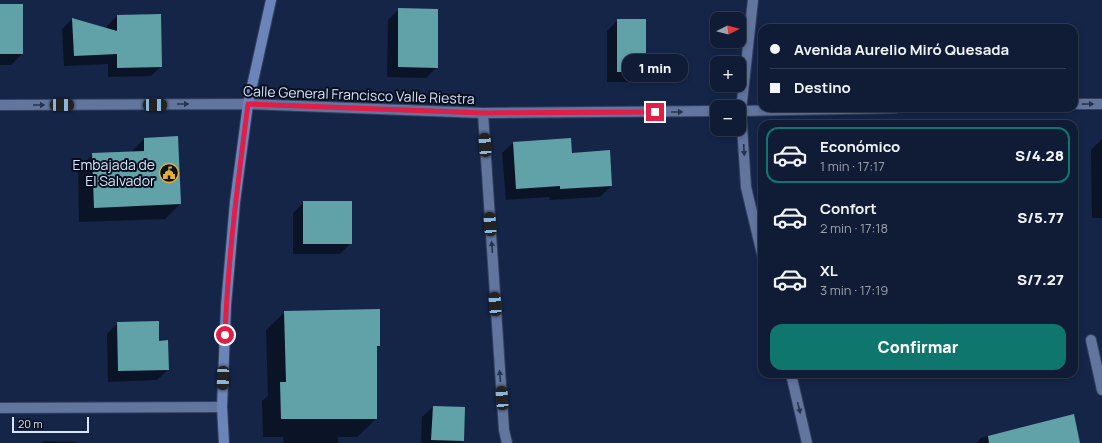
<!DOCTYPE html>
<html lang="es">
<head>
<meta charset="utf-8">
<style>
	:root { --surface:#101c36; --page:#19253e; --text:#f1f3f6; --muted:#9ca1ad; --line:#303a51; --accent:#0f766e }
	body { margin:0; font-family:Manrope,sans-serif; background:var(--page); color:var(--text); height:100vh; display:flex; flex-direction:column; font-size:15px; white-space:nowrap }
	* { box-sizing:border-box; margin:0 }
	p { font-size:13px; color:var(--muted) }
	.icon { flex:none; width:22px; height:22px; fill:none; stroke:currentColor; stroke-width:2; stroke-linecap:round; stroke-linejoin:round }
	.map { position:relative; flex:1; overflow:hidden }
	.side { position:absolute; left:758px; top:120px; width:320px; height:258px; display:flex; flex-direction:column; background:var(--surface); border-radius:12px; box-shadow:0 2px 6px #0003,0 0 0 1px var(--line) }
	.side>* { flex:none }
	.top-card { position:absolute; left:758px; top:24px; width:320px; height:88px; border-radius:12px; box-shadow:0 2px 6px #0003,0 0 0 1px var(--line); display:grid; align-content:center; height:88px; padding:0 12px; background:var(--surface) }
	.needle { width:26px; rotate:84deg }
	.tools { position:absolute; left:710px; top:12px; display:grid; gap:8px }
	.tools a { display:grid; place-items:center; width:36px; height:36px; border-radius:8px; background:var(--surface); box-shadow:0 2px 6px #0003,0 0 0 1px var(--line); font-size:20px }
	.scale { position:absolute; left:12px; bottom:10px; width:77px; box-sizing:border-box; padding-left:4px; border:2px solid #d8e4fa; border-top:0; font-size:11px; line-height:14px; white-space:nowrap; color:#d8e4fa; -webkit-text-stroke:3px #080f1f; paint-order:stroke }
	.end { position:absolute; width:18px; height:18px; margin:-9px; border:5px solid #e11d48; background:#fff; box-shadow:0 0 0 2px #fff }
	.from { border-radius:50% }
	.bubble { position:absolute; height:28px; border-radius:12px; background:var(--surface); box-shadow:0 2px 6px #0003,0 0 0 1px var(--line); font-size:13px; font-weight:800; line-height:28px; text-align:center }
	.car { position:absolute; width:12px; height:24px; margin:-12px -6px; border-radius:5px; box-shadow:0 0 3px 1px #0007; background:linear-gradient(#222 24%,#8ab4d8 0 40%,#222 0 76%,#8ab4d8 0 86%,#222 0) }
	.top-card b { display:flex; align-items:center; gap:14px; height:38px; font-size:15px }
	.top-card b+b { border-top:1px solid var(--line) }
	.top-card i { width:10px; height:10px; background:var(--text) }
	ul { padding:7px 0 0; list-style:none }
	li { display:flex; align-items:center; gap:12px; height:56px; margin:0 8px 6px; padding:0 4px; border:2px solid transparent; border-radius:12px }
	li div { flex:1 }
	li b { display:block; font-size:15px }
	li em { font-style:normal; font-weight:800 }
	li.on { border-color:var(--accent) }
	li>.icon { width:36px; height:36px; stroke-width:1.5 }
	.button { display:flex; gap:8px; margin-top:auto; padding:8px 12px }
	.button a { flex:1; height:46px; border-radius:12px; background:var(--accent); color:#fff; font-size:16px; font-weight:800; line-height:46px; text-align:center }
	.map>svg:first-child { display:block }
	.shadow { fill:#0007 }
	.building { fill:#61a2a8 }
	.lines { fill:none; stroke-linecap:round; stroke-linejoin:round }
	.service-casing { stroke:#35415e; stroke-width:12 }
	.minor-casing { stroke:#35415e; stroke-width:12 }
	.secondary-casing { stroke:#35415e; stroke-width:12 }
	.service { stroke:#61759e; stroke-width:10 }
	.minor { stroke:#61759e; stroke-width:10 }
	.secondary { stroke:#6b85ba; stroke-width:10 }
	.oneway { fill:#27334b }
	.route { stroke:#e11d48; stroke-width:5 }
	.labels { text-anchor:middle; stroke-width:4; stroke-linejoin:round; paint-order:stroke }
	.street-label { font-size:14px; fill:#d8e4fa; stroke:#080f1f }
	.poi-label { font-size:14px; fill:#d8e4fa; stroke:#080f1f; text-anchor:end }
</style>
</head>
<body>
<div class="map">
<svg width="1102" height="443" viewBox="0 0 1102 443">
	<rect width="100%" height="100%" fill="#152548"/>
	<g class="shadow">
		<polygon points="0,5 22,54 11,65 0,65"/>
		<polygon points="399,9 437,67 426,78 387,77 388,20"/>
		<polygon points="117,16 161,66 151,76 108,77 108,64 64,66 62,29 72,19 107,29 107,26"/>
		<polygon points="618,20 645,72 634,82 607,82 607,31"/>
		<polygon points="144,139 180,204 165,219 79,222 78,169 93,154 130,153"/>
		<polygon points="1102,139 1102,218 1092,218 1091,150"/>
		<polygon points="513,143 571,154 611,186 600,197 549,200 550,197 506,200 502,153"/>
		<polygon points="304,202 351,243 340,254 293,254 293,213"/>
		<polygon points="285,312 379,346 376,349 376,419 357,437 338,437 338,443 284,443 283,437 263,437 262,401 268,396 266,330"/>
		<polygon points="118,323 158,342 168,370 157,380 108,382 107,334"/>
		<polygon points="433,407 464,408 463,441 461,443 421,443 422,417"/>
		<polygon points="1073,415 1079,443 976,443 981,438"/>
		<polygon points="43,441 77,442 77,443 41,443"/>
	</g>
	<g class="building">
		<rect x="0" y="4" width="23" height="50"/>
		<polygon points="398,8 438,9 438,68 398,67"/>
		<polygon points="161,14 162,67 117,68 117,54 74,56 72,18 117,31 117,15"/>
		<rect x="617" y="19" width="29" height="53"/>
		<polygon points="178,136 181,204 94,208 92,153 144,151 144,138"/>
		<polygon points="571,138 572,153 610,150 612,186 560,189 560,186 516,189 513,142"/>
		<rect x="303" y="201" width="49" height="43"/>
		<polygon points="380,309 380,346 377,346 377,419 281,419 280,382 286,382 284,311"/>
		<polygon points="159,321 159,341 168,340 169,370 118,371 117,322"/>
		<polygon points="433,406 465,407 464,441 431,440"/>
		<polygon points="1074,414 1080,443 989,443 988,436"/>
	</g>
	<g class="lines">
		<g class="service-casing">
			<polyline id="service" points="1091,340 1102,390"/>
		</g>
		<g class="minor-casing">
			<g id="minor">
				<polyline points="753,0 741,111 746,187 762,254"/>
				<polyline points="1074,104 1102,104"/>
				<polyline points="0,105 248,104 483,113 717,111"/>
				<polyline points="739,111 895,108"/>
				<polyline points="483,113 504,430 507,443"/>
				<polyline points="791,374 807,443"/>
				<polyline points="0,408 222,407"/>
			</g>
		</g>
		<g class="secondary-casing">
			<polyline id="secondary" points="224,443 222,407 226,306 235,202 248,104 271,0"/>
		</g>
		<use href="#service" class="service"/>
		<use href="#minor" class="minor"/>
		<use href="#secondary" class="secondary"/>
	</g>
	<defs><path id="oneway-solid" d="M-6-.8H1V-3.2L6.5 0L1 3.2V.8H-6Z"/></defs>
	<g class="oneway">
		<use href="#oneway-solid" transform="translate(183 104)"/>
		<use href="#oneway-solid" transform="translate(1088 104) rotate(-1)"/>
		<use href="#oneway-solid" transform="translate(39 105)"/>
		<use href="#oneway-solid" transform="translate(677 112)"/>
		<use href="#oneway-solid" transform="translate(744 150) rotate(87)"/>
		<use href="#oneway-solid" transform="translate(492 247) rotate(-94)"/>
		<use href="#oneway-solid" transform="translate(500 376) rotate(-94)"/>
		<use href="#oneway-solid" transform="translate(799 408) rotate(76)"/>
	</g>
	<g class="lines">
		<path class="route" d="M 225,335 C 228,257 238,181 248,104 L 483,113 L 655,112"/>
	</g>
	<defs>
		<g id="civic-ring" transform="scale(1)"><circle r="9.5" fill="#080f1f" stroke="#e3ae35" stroke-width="1.5"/><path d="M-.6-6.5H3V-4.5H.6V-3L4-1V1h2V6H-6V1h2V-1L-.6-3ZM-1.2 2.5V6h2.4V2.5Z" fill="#e3ae35"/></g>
	</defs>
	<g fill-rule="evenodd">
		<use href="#civic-ring" x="169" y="173"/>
	</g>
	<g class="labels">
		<g class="street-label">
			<text transform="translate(359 95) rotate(2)" y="5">Calle General Francisco Valle Riestra</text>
		</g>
		<g class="poi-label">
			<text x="155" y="170">Embajada de<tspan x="155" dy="16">El Salvador</tspan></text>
		</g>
	</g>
</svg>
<div class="tools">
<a><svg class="needle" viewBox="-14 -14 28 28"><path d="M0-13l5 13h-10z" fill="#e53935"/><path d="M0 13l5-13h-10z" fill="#9ca1ad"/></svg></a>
<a>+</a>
<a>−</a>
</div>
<div class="scale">20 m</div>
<i class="end from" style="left:225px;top:335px"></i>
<i class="end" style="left:655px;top:112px"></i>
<div class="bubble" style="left:622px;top:54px;width:66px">1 min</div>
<i class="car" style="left:62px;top:105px;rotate:90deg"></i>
<i class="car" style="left:155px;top:105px;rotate:90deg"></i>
<i class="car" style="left:485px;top:145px;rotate:356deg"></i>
<i class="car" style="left:490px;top:224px;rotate:356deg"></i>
<i class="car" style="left:495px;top:304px;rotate:356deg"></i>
<i class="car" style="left:223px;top:378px;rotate:182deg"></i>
<i class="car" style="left:502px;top:398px;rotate:356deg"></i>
<div class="top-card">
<b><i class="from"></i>Avenida Aurelio Miró Quesada</b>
<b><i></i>Destino</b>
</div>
<section class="side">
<ul>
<li class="on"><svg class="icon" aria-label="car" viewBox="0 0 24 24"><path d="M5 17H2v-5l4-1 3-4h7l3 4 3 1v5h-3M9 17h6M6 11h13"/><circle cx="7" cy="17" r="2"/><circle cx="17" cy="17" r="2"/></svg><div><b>Económico</b><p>1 min · 17:17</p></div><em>S/4.28</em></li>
<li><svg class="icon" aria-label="car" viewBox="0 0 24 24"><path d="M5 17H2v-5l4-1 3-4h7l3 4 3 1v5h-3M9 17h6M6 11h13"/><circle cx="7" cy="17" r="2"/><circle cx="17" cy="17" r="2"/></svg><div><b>Confort</b><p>2 min · 17:18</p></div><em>S/5.77</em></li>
<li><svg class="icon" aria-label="car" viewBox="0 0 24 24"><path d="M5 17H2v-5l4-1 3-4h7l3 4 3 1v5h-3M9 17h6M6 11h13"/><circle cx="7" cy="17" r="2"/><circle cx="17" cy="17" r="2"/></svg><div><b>XL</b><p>3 min · 17:19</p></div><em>S/7.27</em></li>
</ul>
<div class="button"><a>Confirmar</a></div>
</section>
</div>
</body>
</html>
